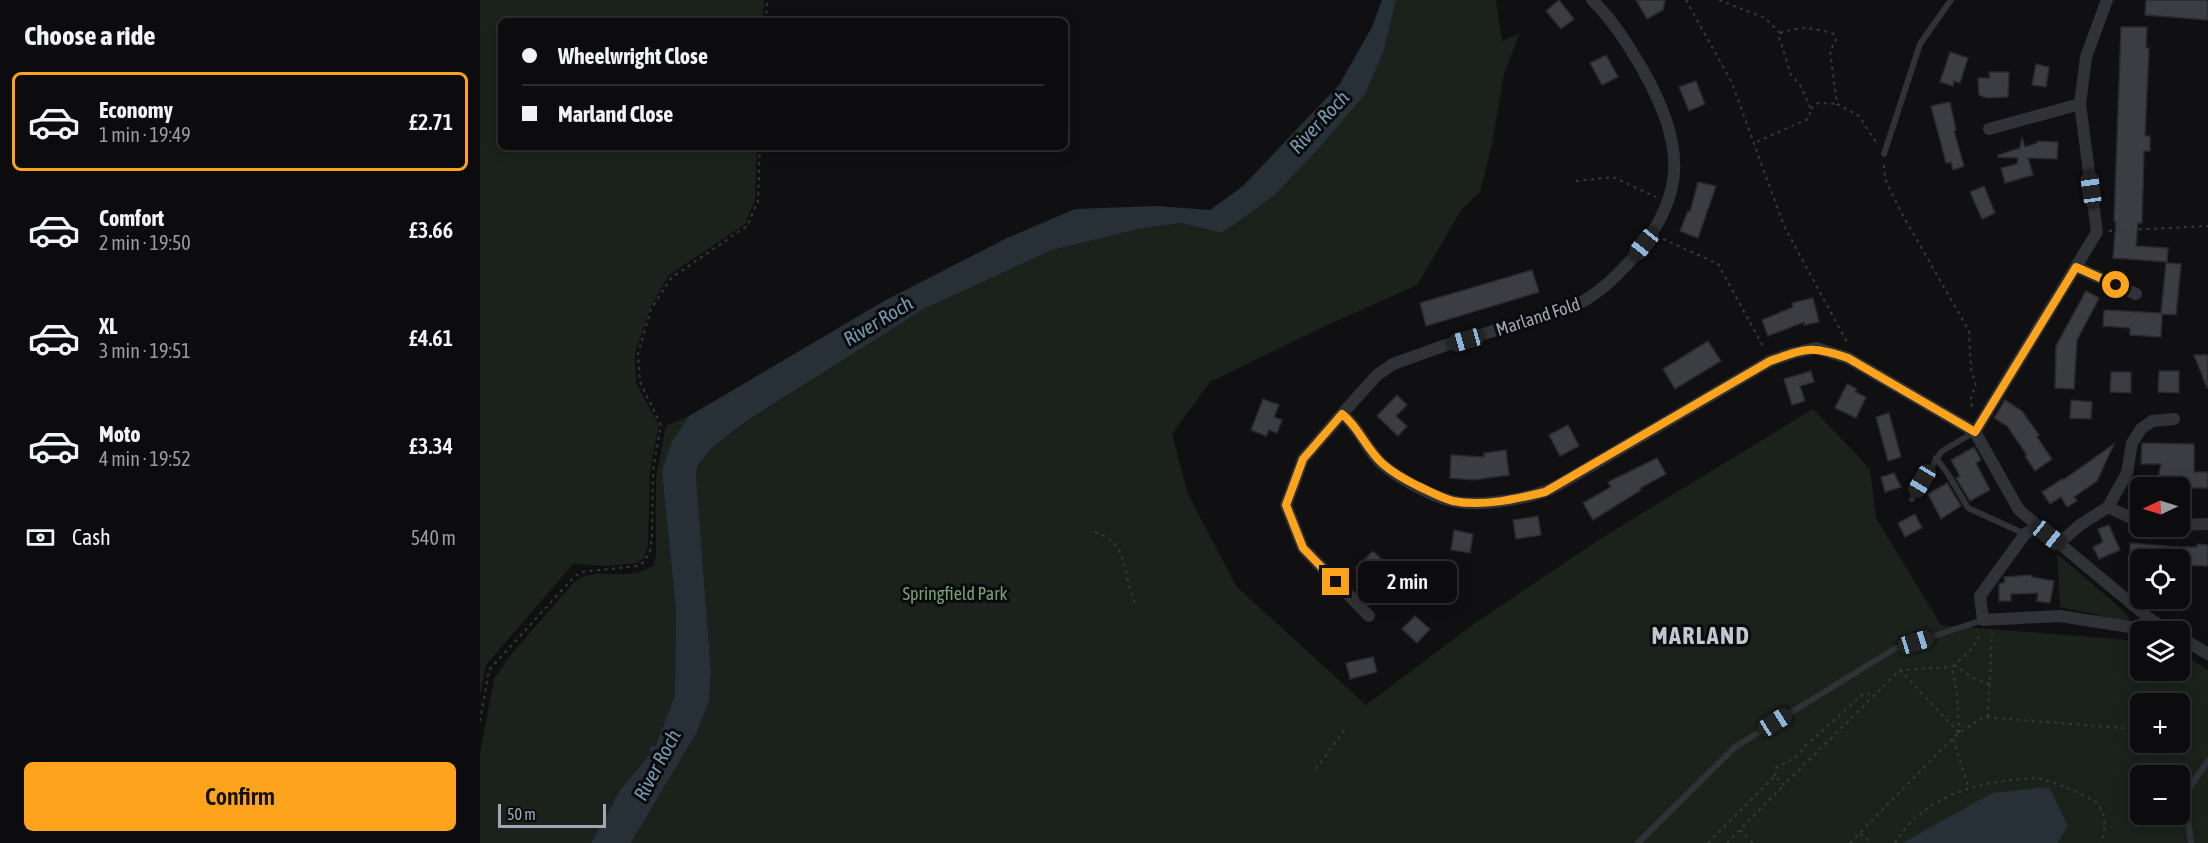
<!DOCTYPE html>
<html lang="en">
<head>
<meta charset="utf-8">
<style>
	:root { --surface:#0c0c0e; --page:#151517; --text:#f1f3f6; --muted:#9a9b9e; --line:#2c2c2e; --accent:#fea31c }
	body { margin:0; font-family:"Asap Condensed",sans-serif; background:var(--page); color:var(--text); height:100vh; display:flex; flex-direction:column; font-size:22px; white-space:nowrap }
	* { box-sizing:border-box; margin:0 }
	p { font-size:20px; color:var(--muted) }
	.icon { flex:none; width:33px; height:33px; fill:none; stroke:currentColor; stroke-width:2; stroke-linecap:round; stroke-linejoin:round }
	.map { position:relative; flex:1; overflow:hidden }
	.details { display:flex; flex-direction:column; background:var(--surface); width:480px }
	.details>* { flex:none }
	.guide { position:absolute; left:18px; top:18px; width:570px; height:132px; border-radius:9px; box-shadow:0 3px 15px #0003,0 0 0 2px var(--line); display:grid; align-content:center; height:132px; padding:0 24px; background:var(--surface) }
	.needle { width:39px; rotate:266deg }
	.buttons { position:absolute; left:1650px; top:477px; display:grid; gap:12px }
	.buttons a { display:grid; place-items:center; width:60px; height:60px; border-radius:9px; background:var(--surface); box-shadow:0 3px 15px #0003,0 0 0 2px var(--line); font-size:30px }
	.scale { position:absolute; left:18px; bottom:15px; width:108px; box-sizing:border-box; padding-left:6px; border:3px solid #a0a7b4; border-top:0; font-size:16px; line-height:21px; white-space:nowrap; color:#a0a7b4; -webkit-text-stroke:4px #0b0b0d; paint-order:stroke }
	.end { position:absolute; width:27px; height:27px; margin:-14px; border:8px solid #fea31c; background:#111; box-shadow:0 0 0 3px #111 }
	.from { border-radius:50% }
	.bubble { position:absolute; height:42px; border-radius:9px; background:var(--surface); box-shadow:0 3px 15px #0003,0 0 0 2px var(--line); font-size:20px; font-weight:600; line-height:42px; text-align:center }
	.car { position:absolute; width:18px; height:36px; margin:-18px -9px; border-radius:8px; box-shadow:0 0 4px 2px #0007; background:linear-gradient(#222 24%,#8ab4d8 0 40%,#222 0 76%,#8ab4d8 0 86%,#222 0) }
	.guide b { display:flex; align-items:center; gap:21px; height:57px; font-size:22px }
	.guide b+b { border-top:2px solid var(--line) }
	.guide i { width:15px; height:15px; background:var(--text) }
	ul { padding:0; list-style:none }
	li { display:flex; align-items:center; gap:18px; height:99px; margin:0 12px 9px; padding:0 12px; border:3px solid transparent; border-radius:9px }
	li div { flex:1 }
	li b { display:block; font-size:22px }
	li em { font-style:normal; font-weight:600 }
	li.current { border-color:var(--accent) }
	li>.icon { width:54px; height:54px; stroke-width:1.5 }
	h2 { padding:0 24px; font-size:27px; line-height:72px }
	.pay { display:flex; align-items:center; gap:15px; height:66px; padding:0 24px; font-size:22px }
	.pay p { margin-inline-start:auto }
	.action { display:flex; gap:12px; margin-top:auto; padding:12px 24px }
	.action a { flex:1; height:69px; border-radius:9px; background:var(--accent); color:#111; font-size:24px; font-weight:600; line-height:69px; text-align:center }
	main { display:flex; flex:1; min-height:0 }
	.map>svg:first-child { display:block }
	.green { fill:#1a221b; fill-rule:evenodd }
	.water { fill:#263036 }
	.building { fill:#3c3d42; stroke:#2a2a2e; stroke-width:1.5 }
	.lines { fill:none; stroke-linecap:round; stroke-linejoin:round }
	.path { stroke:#37393e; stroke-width:2; stroke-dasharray:3 4.5; stroke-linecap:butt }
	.lane { stroke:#313237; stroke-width:6 }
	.street { stroke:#313237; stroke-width:12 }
	.route { stroke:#fea31c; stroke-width:8 }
	.labels { text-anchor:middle; stroke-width:6; stroke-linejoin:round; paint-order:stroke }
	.street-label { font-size:18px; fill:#a0a7b4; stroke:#0b0b0d }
	.park-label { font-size:18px; fill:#76a076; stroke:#0b0b0d }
	.water-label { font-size:20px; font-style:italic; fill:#7499b2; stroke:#0b0b0d }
	.district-label { font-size:24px; font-weight:bold; letter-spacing:1.5px; fill:#c1c6cf; stroke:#0b0b0d }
</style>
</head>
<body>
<main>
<section class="details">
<h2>Choose a ride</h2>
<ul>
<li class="current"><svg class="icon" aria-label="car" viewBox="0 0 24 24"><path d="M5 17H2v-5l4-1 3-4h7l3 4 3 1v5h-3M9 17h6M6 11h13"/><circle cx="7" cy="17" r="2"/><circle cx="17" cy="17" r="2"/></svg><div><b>Economy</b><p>1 min · 19:49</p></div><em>£2.71</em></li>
<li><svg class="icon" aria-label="car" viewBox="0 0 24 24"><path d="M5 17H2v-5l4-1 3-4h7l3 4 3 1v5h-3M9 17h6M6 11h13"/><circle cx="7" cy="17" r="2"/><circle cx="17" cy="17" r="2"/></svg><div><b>Comfort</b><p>2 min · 19:50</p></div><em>£3.66</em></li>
<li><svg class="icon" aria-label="car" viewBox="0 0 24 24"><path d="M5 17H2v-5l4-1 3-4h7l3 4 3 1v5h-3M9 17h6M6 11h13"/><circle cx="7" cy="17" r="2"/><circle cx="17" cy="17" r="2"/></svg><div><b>XL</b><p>3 min · 19:51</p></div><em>£4.61</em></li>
<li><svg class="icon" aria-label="car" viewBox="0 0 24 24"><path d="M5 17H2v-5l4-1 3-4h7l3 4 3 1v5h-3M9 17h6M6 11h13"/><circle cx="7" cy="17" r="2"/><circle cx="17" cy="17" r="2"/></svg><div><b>Moto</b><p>4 min · 19:52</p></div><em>£3.34</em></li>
</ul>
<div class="pay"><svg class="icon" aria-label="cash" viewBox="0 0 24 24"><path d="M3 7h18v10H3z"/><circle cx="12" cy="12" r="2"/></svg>Cash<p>540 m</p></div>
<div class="action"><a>Confirm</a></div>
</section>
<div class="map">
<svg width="1728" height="843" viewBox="0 0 1728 843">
	<rect width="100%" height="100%" fill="#101012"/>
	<g class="green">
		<polygon points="0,0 284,0 283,21 21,21 21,147 277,147 275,200 265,224 189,275 170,308 155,353 156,383 179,425 170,471 168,545 164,558 157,563 127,566 93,564 6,665 0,696"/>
		<path d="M 916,0 L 1016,0 L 1022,41 L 1040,33 L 1024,73 L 1012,144 L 1000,192 L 982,209 L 937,285 L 843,327 L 730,382 L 692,434 L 708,494 L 756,586 L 886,705 L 995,623 L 1120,539 L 1333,409 L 1390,469 L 1396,518 L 1461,625 L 1660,641 L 1660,670 L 1700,670 L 1700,652 L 1728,670 L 1728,843 L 151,843 L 217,732 L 229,701 L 231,672 L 216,474 L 218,465 L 232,448 L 265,423 L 444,309 L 572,250 L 659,229 L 701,223 L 742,233 L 795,195 L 840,147 L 860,123 L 904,50 ZM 1660,704 L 1700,704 L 1700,742 L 1660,742 ZM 1660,776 L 1700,776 L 1700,814 L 1660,814 Z"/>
		<path d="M 209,416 L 192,441 L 196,609 L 195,695 L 175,747 L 172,746 L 172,752 L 140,790 L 111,843 L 0,843 L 0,753 L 14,679 L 28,658 L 94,582 C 113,568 134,577 155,573 C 161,572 167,569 173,566 L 176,555 L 176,478 L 186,426 Z"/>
		<polygon points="1577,554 1645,612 1650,619 1646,621 1580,607"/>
	</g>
	<g class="water">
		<polygon points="902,0 916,0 904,50 885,94 840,147 795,195 742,233 701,223 659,229 572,250 444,309 264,423 232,448 218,465 216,474 231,672 229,701 217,732 151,843 111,843 140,790 172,752 169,750 172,745 175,747 195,695 196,609 182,471 192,441 209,416 404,301 527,238 595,209 677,206 730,210 763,186 859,85 892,27"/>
		<polygon points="1569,787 1588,826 1577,843 1422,843 1512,793"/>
	</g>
	<g class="building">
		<polygon points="1079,0 1094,19 1081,29 1066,11"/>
		<polygon points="1156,0 1185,0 1183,10 1167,19"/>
		<polygon points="1666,0 1728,0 1728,20 1665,15"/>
		<polygon points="1641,27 1667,27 1666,48 1669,48 1665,136 1670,136 1670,151 1664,151 1662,223 1658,223 1656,246 1688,248 1687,262 1633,258 1636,222 1634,222 1635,195"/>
		<polygon points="1470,52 1488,58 1480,83 1474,81 1473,86 1460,82"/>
		<polygon points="1126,55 1138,77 1122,85 1110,63"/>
		<polygon points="1556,64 1569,67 1566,87 1552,85"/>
		<polygon points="1509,72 1529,72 1528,97 1507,98 1499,95 1498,78 1510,78"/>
		<polygon points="1216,81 1225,104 1209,111 1199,87"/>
		<polygon points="1470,102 1476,130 1474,131 1484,166 1473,170 1471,162 1466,163 1451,106"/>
		<polygon points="1542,137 1545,147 1557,143 1557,141 1578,142 1577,159 1548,158 1553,175 1525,183 1521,168 1537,164 1538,158 1518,157 1518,155 1540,148"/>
		<polygon points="1218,182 1236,186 1218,238 1200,231 1208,211 1210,212"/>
		<polygon points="1504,186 1515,213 1502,219 1490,192"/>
		<polygon points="1686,263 1701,264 1696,315 1682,314 1681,337 1650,335 1650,328 1623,326 1624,310 1681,313"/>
		<polygon points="1052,270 1059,292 946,326 940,303"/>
		<polygon points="1606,291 1619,298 1597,340 1594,389 1575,388 1576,346"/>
		<polygon points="1333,298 1339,322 1324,325 1324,322 1288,336 1282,320 1313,307 1312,303"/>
		<polygon points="1228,341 1241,361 1195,389 1183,369"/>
		<polygon points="1714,355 1728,355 1728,388 1727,388"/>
		<polygon points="1331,371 1334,382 1320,386 1325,401 1312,405 1304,379"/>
		<polygon points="1679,371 1699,371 1699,393 1678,392"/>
		<polygon points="1631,372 1651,372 1651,393 1630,392"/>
		<polygon points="1367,384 1377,389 1375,392 1386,397 1376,418 1355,408"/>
		<polygon points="917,395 927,405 916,416 927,426 918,436 897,416"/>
		<polygon points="783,399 799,405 794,417 802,420 797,433 789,430 786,436 771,430"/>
		<polygon points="1525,400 1542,411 1559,435 1557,437 1572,459 1555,471 1545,456 1547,455 1527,426 1514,418"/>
		<polygon points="1591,400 1612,402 1611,419 1590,418"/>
		<polygon points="1409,413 1421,457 1408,461 1396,417"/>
		<polygon points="1088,425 1099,446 1080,456 1069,435"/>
		<polygon points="1662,443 1714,444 1714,472 1728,472 1728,488 1676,488 1681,464 1661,464"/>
		<polygon points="1634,444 1617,481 1594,497 1597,501 1587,507 1581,497 1570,504 1562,492 1582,479 1583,480"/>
		<polygon points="1494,447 1501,460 1496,463 1510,490 1490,501 1476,478 1480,476 1471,460"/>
		<polygon points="1026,450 1029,475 994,480 970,478 971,455 1004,457 1004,453"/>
		<polygon points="1177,458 1186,474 1160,488 1161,490 1113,520 1103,503 1131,487 1128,482"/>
		<polygon points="1414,473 1421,487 1405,492 1401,477"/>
		<polygon points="1467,483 1481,506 1461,519 1448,494"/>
		<polygon points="1435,514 1442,528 1425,537 1418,523"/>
		<polygon points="1058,516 1061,535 1036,539 1033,520"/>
		<polygon points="1629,525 1640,550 1619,559 1613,547 1623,542 1618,529"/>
		<polygon points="974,530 993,534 990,553 971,550"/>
		<polygon points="1650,543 1697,547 1717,547 1717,544 1728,545 1728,566 1700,565 1700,560 1650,560"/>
		<polygon points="893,551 905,563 889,580 876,568"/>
		<polygon points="1552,575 1552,577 1574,581 1570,603 1557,601 1558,593 1531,594 1531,601 1519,601 1519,584 1525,582 1524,577"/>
		<polygon points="935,616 950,629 937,643 922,629"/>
		<polygon points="893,657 897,672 870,679 866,663"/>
	</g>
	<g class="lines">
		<g class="path">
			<polyline points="1206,0 1252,83 1304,226 1368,344"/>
			<polyline points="1239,0 1285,18 1300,33 1299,37 1311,75 1320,85 1331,109 1328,119 1274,143"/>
			<polyline points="286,21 287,0"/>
			<path d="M 1300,33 C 1322,26 1331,27 1354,34 L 1356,40 L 1350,51 L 1357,104 L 1379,116 L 1397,144"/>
			<polyline points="1331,109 1338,103 1357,104"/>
			<polyline points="1404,165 1405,179 1421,212 1489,331 1491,369 1496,386 1491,396 1492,411"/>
			<polyline points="1096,181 1133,177 1176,197"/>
			<polyline points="1629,231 1728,226"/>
			<polyline points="1183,239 1238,264 1284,348"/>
			<path d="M 615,532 C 651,544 642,576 655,603"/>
			<polyline points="1474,665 1493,678 1510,684"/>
			<polyline points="1420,670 1479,733"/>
			<polyline points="1508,717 1512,633"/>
			<polyline points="0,721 9,670 94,577 101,572 157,566 164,562 170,551 172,538 173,470 181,425 160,382 158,354 171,309 191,278 267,226 278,201 280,147"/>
			<path d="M 1479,733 L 1477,695 L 1472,667 C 1483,658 1496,647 1500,633"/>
			<polyline points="1473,739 1489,789"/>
			<polyline points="836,769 867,726"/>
			<polyline points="1295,776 1296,768 1318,756 1324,747 1383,694 1395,693"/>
			<polyline points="1260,830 1273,843"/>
			<polyline points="1380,834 1392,843"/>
			<polyline points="1228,843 1295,776 1304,785 1420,670 1472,667"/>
			<polyline points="1247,843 1304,785"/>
			<polyline points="1370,843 1465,746 1479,733 1503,717 1655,729"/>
			<path d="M 1415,843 C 1439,802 1487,784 1533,780 C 1542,779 1552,777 1561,779 C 1579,784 1600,793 1616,802 C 1627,814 1626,828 1621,843"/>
		</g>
		<g class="lane">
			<polyline points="1404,154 1440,44 1471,0"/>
			<polyline points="1456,458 1468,474 1488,508 1545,534"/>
			<polyline points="1432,499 1461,452 1494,432"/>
			<polyline points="1158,843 1255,747 1414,649 1503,620"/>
			<polyline points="1711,843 1705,794 1728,761"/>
		</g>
		<g class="street">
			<path d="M 1112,0 C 1133,20 1148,45 1163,70 C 1203,143 1210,193 1152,259 C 1133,280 1114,298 1088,309 L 966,345 L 913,364 L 897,375 L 862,414 C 879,427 886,449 902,464 C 918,478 951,496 972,501 C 996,507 1039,500 1063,492 C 1073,489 1083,482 1092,477 L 1290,361 L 1313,353 L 1336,348 L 1368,358 L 1495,432 L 1539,510 L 1670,619 L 1691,632"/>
			<polyline points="1509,129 1600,104"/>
			<polyline points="1596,267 1656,294"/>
			<polyline points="862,414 823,459 806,505 823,548 889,616"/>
			<polyline points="1495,432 1617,232 1600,104 1606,57 1627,0"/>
			<polyline points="1628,507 1660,522"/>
			<polyline points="1700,525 1728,524"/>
			<polyline points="1557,527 1545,534 1500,596 1503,620 1580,616 1656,628 1663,625 1670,619"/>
			<polyline points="1578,544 1600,525 1628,507 1647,473 1652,443 1661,429 1672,421 1694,419"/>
			<polyline points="1700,637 1728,654"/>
		</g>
	</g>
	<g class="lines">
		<path class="route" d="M 856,582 L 823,548 L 806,505 L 823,459 L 862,414 C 879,427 886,449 903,464 C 913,473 926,480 938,486 C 949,491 961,498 973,501 C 1002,507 1036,499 1065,492 L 1290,361 C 1327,348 1331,345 1368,358 L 1495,432 L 1596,267 L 1636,285"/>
	</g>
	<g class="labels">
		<g class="street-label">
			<text transform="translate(1058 317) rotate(-18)" y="6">Marland Fold</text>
		</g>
		<g class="park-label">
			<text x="475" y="600">Springfield Park</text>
		</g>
		<g class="water-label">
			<text transform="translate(839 122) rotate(-47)" y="7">River Roch</text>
			<text transform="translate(398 321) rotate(-31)" y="7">River Roch</text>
			<text transform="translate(177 765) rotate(-62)" y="7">River Roch</text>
		</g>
		<g class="district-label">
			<text x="1221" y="644">MARLAND</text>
		</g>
	</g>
</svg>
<div class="buttons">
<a><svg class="needle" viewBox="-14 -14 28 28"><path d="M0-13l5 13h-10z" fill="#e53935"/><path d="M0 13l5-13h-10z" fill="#9a9b9e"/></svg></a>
<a><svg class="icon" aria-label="locate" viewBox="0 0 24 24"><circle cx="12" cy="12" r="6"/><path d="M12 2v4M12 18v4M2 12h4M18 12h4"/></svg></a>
<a><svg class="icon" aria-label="layers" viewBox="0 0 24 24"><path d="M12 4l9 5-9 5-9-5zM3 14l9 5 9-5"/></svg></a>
<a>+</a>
<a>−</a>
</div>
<div class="scale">50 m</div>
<i class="end from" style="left:1636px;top:285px"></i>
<i class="end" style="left:856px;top:582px"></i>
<div class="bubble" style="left:878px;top:561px;width:99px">2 min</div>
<i class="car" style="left:1611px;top:189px;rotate:352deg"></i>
<i class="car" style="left:1164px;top:244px;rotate:219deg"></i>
<i class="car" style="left:986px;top:340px;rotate:254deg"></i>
<i class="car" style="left:1442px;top:481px;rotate:211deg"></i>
<i class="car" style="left:1568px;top:535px;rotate:129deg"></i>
<i class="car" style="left:1436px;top:642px;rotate:73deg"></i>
<i class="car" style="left:1295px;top:722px;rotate:58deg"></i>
<div class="guide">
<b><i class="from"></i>Wheelwright Close</b>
<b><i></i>Marland Close</b>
</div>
</div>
</main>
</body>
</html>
